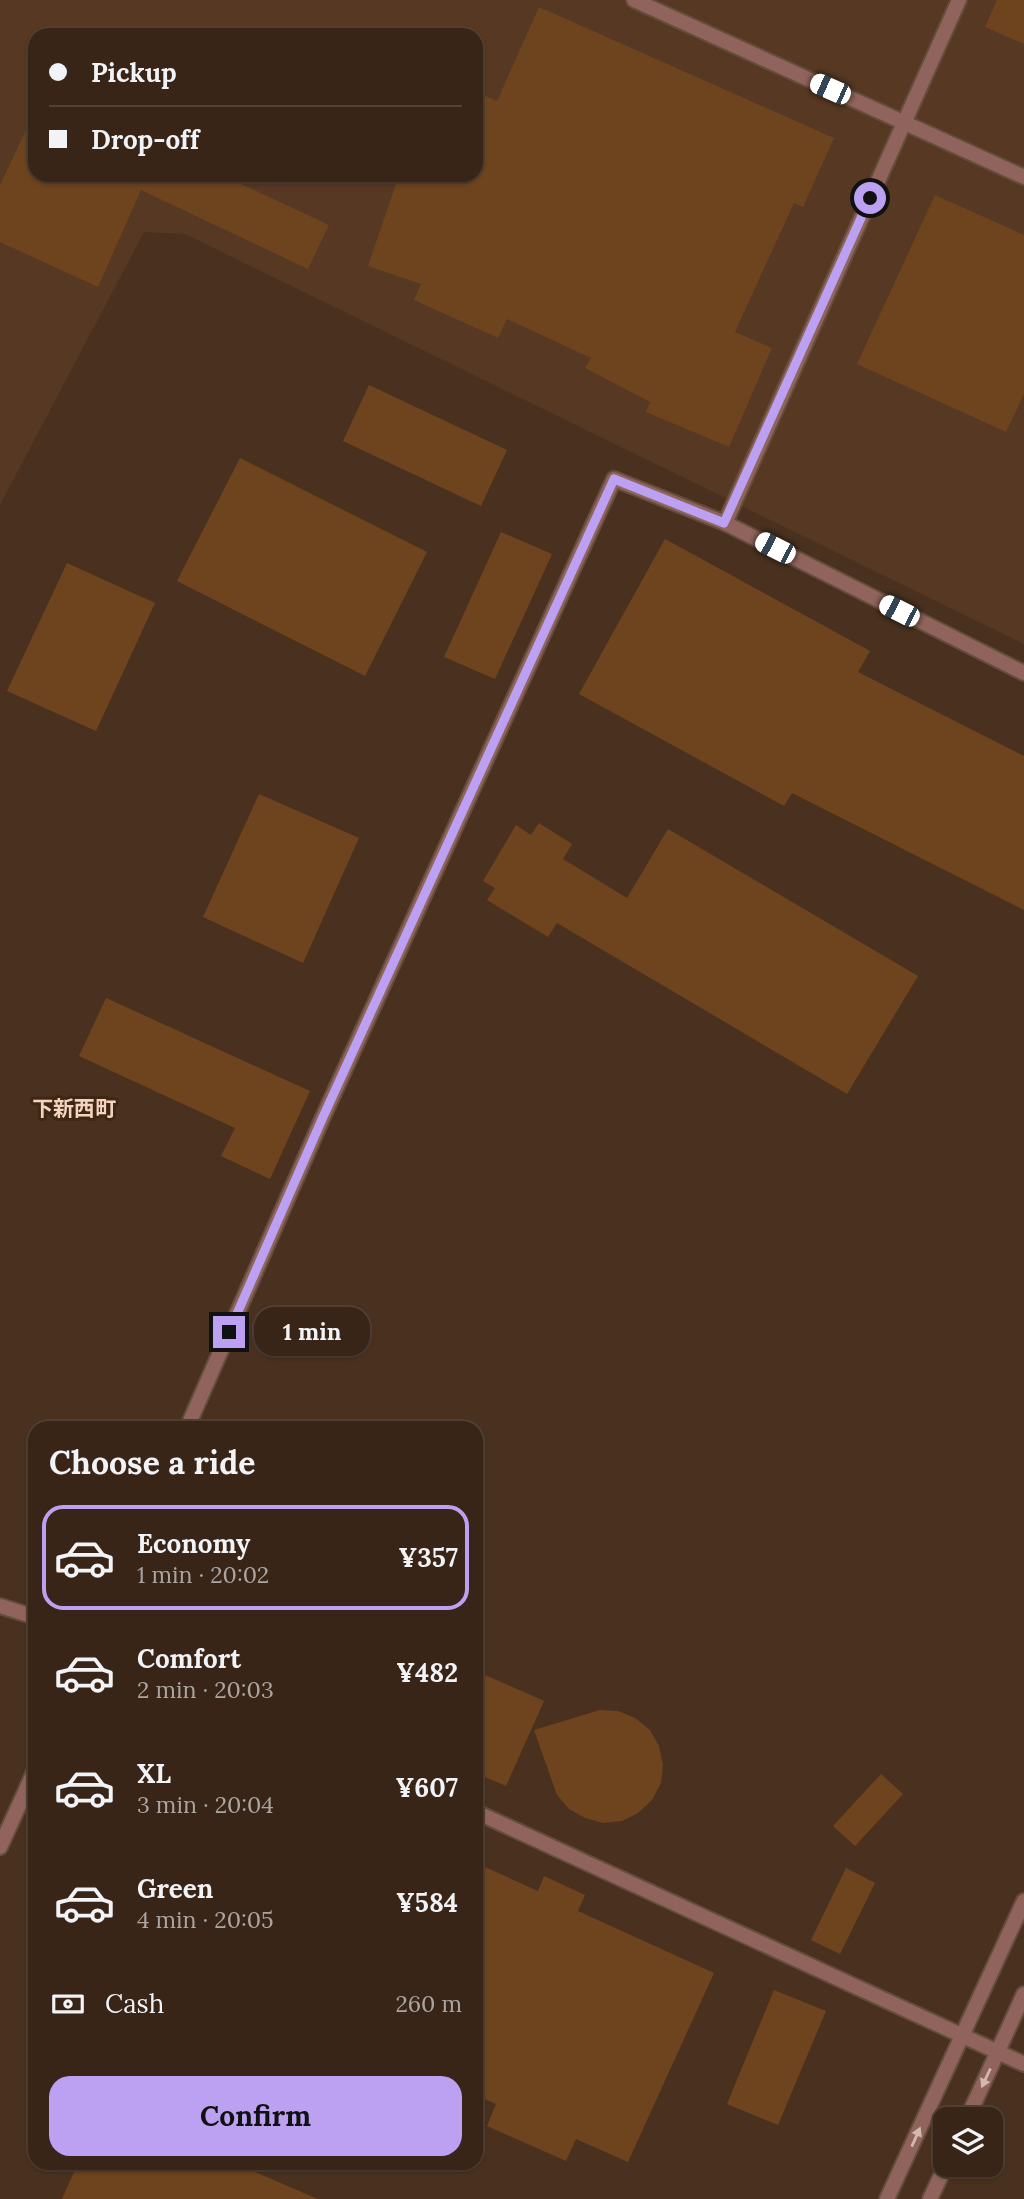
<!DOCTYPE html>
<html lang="en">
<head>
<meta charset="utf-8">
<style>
	:root { --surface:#382517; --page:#3f2d20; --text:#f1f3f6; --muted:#aba5a1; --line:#524236; --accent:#bca0f2 }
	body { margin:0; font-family:Lora,"Noto Sans JP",serif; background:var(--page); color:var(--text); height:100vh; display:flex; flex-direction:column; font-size:26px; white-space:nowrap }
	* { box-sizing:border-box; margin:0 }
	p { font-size:23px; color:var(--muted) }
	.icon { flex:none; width:38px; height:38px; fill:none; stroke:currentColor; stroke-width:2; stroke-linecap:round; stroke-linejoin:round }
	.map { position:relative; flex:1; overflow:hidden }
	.panel { position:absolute; left:28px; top:1421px; width:455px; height:749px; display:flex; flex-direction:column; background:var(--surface); border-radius:21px; box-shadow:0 2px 5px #0004,0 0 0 2px var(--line) }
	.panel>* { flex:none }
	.hud { position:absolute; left:28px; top:28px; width:455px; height:154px; border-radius:21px; box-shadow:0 2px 5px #0004,0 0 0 2px var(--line); display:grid; align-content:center; height:154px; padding:0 21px; background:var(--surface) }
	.buttons { position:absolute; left:933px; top:2107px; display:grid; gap:14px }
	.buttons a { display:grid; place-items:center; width:70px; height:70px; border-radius:14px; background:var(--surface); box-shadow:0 2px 5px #0004,0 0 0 2px var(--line); font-size:35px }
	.end { position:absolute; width:32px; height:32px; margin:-16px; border:9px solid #bca0f2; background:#111; box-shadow:0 0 0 4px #111 }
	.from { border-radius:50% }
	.bubble { position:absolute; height:49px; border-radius:21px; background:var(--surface); box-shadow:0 2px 5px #0004,0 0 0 2px var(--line); font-size:23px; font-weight:800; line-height:49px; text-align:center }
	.car { position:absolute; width:21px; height:42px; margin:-21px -10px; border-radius:9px; box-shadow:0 0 5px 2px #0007; background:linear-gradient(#fff 24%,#345 0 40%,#fff 0 76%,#345 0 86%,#fff 0) }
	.hud b { display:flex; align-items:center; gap:24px; height:66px; font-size:26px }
	.hud b+b { border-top:2px solid var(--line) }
	.hud i { width:18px; height:18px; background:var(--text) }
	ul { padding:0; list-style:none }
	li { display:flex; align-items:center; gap:21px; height:105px; margin:0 14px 10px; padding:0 7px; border:4px solid transparent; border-radius:21px }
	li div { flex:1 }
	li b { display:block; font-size:26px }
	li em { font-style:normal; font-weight:800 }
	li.on { border-color:var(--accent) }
	li>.icon { width:63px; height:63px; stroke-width:1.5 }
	h2 { padding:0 21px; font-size:32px; line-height:84px }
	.pay { display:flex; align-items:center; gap:18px; height:77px; padding:0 21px; font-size:26px }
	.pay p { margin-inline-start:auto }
	.button { display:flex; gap:14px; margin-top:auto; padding:14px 21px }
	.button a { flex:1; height:80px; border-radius:21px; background:var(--accent); color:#111; font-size:28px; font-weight:800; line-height:80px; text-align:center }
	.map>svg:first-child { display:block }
	.built { fill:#573822; fill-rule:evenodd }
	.building { fill:#6d441e }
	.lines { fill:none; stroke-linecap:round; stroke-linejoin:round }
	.service-casing { stroke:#644d3c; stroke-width:18 }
	.minor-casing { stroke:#644d3c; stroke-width:18 }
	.tertiary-casing { stroke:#644d3c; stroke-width:18 }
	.service { stroke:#90645c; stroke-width:14 }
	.minor { stroke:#90645c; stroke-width:14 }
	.tertiary { stroke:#90645c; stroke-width:14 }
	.oneway { fill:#d1b9af }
	.route { stroke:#bca0f2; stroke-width:9 }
	.labels { text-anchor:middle; stroke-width:6; stroke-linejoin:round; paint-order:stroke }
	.neighbourhood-label { font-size:21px; font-weight:bold; fill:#f4d4be; stroke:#3f2715 }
</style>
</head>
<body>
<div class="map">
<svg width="1024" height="2199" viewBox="0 0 1024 2199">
	<rect width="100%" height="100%" fill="#4a311f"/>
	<path class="built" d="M 0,0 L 1024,0 L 1024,644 L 185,234 L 144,232 L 0,505 ZM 35,35 L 476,35 L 476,175 L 35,175 Z"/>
	<g class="building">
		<polygon points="997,0 1024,0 1024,44 985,27"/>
		<polygon points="539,7 834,138 803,207 794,203 735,332 772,348 729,447 646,412 650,402 585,368 591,358 507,319 498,338 414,300 421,284 368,266 399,175 476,175 476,92 497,101"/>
		<polygon points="35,111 35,175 222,175 329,225 308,269 141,190 98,287 0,242 0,185"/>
		<polygon points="935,195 1024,235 1024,394 1006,432 857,364"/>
		<polygon points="369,385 507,450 481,506 343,441"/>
		<polygon points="240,458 427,552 365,676 177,581"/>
		<polygon points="501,532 552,554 495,679 444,657"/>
		<polygon points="665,539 870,651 858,672 1024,756 1024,910 792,793 784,806 579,694"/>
		<polygon points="67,563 155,603 96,731 7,691"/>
		<polygon points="259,794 359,838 303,963 203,917"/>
		<polygon points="539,823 572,844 563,859 627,898 668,829 918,976 847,1094 557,923 548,937 487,900 495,888 483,881 516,825 531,835"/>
		<polygon points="106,998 310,1091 270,1179 221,1156 235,1128 79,1056"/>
		<polygon points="476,1671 544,1701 506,1786 476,1773"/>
		<polygon points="600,1710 618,1711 635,1718 650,1730 659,1746 663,1765 661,1783 652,1800 638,1813 622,1821 603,1823 585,1818 569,1809 557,1795 534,1730"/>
		<polygon points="881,1774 903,1794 855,1846 833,1826"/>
		<polygon points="476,1863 538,1891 544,1876 585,1895 578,1911 714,1973 628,2162 576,2139 566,2161 487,2126 496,2104 476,2095"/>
		<polygon points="846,1868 875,1883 840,1954 811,1940"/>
		<polygon points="774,1990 826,2011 778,2125 727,2104"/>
		<polygon points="78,2163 234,2163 318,2199 62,2199"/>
	</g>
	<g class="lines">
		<g class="service-casing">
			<g id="service">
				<polyline points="634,0 1024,177"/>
				<polyline points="725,523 959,0"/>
			</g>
		</g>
		<g class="minor-casing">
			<g id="minor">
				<polyline points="187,1428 323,1117 614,479 725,523 1024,673"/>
				<polyline points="0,1606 35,1617"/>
				<polyline points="476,1812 1024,2064"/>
				<polyline points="0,1847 35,1770"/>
			</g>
		</g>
		<g class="tertiary-casing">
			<g id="tertiary">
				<polyline points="967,2119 1024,1994"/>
				<polyline points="887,2199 1024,1901"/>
				<polyline points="930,2199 946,2165"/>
			</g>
		</g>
		<use href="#service" class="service"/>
		<use href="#minor" class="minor"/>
		<use href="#tertiary" class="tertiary"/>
	</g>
	<defs><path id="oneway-solid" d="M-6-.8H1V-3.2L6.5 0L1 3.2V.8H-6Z" transform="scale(1.75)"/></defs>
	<g class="oneway">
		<use href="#oneway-solid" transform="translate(986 2078) rotate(115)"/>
		<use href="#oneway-solid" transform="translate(916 2137) rotate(-66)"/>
	</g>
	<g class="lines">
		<polyline class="route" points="229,1332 323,1117 614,479 724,523 870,198"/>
	</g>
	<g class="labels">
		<g class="neighbourhood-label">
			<text x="74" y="1116">下新西町</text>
		</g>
	</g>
</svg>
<div class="buttons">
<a><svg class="icon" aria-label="layers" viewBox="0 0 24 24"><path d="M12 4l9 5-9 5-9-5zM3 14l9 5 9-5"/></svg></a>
</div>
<i class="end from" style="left:870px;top:198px"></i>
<i class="end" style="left:229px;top:1332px"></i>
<div class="bubble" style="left:254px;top:1307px;width:116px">1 min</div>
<i class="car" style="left:830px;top:89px;rotate:294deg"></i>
<i class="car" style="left:775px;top:548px;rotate:297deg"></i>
<i class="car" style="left:899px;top:611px;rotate:297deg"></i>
<div class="hud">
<b><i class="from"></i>Pickup</b>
<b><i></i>Drop-off</b>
</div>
<section class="panel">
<h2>Choose a ride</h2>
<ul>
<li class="on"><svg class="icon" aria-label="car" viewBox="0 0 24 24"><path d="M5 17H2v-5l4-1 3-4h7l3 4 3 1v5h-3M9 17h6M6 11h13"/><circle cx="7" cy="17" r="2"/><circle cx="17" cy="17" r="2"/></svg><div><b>Economy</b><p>1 min · 20:02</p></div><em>¥357</em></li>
<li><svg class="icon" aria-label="car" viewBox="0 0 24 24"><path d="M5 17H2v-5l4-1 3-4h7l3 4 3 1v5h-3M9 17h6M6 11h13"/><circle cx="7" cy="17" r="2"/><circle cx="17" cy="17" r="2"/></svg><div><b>Comfort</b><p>2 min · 20:03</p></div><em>¥482</em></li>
<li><svg class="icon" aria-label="car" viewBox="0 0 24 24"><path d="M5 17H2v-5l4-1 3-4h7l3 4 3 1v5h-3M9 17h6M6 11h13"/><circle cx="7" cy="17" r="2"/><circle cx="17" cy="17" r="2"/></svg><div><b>XL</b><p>3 min · 20:04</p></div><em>¥607</em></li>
<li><svg class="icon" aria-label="car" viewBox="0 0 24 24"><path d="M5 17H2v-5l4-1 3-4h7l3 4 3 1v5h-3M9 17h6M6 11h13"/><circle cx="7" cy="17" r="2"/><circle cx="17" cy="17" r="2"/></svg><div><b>Green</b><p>4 min · 20:05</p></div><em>¥584</em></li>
</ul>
<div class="pay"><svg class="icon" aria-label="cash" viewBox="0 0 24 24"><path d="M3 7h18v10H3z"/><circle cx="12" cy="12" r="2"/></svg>Cash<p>260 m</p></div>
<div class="button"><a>Confirm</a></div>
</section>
</div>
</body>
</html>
